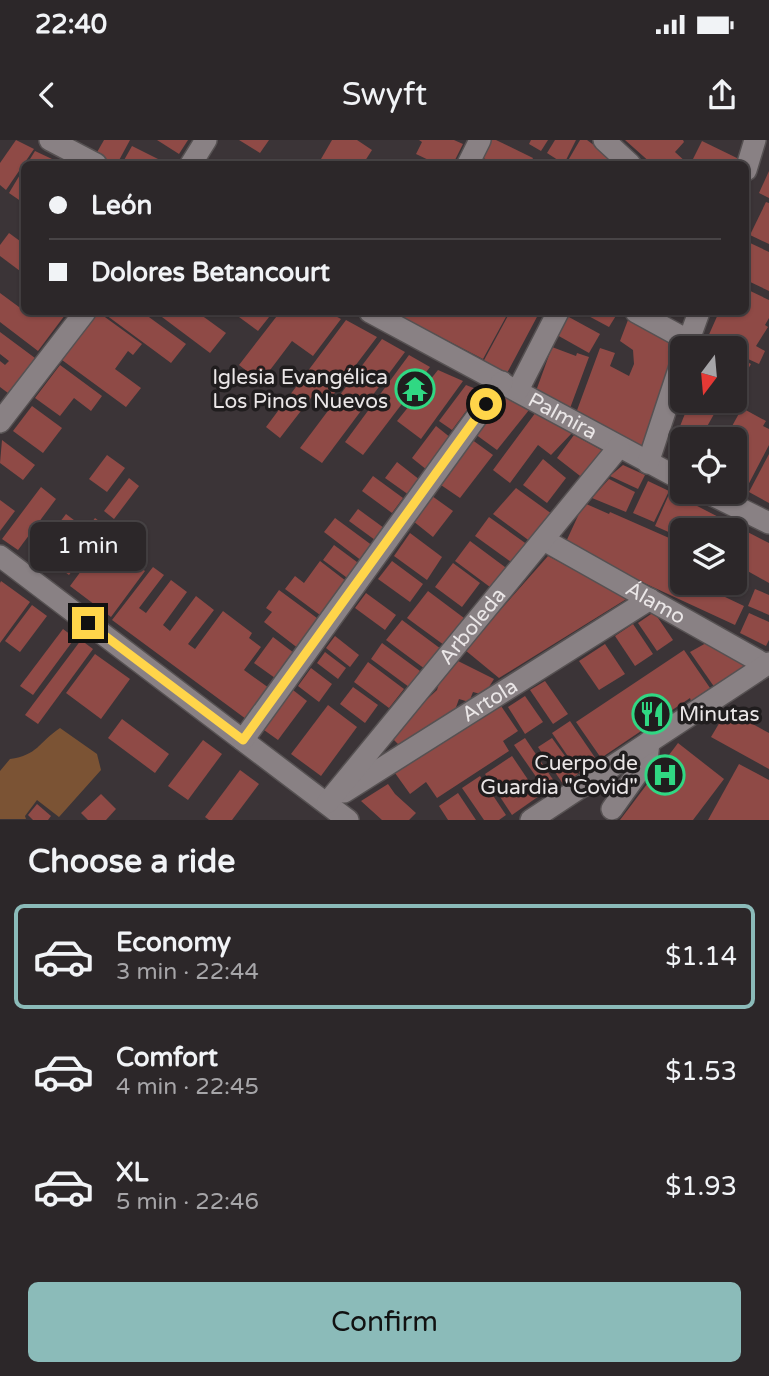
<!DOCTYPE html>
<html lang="en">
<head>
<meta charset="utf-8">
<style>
	:root { --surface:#2c2729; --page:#383335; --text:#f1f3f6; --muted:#a6a5a8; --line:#484446; --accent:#8bbbb9 }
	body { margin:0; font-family:"Varela Round",sans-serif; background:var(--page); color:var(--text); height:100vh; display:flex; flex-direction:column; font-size:26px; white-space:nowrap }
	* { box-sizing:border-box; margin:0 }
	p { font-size:23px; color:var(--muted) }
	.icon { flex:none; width:38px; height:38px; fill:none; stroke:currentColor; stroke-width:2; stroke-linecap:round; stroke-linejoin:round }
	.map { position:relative; height:680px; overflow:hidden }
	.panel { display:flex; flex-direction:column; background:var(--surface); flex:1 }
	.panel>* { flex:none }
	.guide { position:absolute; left:21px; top:21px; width:728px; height:154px; border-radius:10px; box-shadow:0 2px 5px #0004,0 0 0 2px var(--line); display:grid; align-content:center; height:154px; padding:0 28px; background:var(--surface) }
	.needle { width:46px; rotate:196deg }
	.fabs { position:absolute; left:670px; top:196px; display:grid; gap:14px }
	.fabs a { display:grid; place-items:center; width:77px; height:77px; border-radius:10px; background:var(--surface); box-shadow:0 2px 5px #0004,0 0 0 2px var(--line); font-size:35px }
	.end { position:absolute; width:32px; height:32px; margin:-16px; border:9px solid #ffd54a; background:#111; box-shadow:0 0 0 4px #111 }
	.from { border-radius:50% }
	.bubble { position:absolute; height:49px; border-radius:10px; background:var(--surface); box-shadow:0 2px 5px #0004,0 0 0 2px var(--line); font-size:23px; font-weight:600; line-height:49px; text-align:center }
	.guide b { display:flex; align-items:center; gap:24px; height:66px; font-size:26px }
	.guide b+b { border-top:2px solid var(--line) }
	.guide i { width:18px; height:18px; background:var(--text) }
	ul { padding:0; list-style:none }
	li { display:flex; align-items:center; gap:21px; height:105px; margin:0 14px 10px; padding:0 14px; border:4px solid transparent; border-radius:10px }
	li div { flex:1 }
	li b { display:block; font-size:26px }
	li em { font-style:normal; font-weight:600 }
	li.active { border-color:var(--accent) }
	li>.icon { width:63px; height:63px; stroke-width:1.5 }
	h2 { padding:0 28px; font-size:32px; line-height:84px }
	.primary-button { display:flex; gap:14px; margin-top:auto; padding:14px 28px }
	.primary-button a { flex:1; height:80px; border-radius:10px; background:var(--accent); color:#111; font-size:28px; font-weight:600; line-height:80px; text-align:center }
	.status { display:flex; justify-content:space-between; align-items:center; height:49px; padding:0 35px; background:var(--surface); direction:ltr }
	.status svg { height:19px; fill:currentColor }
	header { display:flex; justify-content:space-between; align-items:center; height:91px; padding:0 28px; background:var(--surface); font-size:32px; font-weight:600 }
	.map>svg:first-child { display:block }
	.green { fill:#7b5334 }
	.building { fill:#8f4a46 }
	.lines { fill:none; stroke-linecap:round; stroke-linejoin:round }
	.minor-casing { stroke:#565152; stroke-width:24 }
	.minor { stroke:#898184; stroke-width:21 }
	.route { stroke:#ffd54a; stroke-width:9 }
	.labels { text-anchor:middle; stroke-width:7; stroke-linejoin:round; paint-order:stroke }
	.poi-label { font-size:21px; fill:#eae6e7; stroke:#201d1e; text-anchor:end }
	.street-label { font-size:21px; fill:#eae6e7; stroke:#201d1e }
</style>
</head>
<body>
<div class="status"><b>22:40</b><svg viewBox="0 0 49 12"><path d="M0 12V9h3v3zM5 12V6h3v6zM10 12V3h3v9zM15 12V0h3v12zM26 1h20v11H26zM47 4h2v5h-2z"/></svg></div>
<header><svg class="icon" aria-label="back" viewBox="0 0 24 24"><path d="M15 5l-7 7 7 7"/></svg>Swyft<svg class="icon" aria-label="share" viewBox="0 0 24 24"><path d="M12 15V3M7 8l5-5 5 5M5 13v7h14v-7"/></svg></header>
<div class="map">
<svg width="769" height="680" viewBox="0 0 769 680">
	<rect width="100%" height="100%" fill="#3b3437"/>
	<path class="green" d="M 60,588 L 97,614 L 101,630 L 59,677 L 37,660 L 25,676 L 26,679 L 0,679 L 0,631 L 10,619 C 38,615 38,603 60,588 Z"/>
	<g class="building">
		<polygon points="16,0 34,9 6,50 0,45 0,23"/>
		<polygon points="104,0 130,0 117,24 96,14"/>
		<polygon points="157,0 188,0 179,14"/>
		<polygon points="239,0 269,0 260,13"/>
		<polygon points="332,0 357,0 372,10 363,24 330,24 321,19"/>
		<polygon points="419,0 454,0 463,4 453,24 437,24 416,14 422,2"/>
		<polygon points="492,0 496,0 533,18 530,24 497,24 483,18"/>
		<polygon points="531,0 548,0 541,11 529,4"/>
		<polygon points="555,0 576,0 564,24 547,13"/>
		<polygon points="580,0 587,0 611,18 607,24 566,24"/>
		<polygon points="625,0 683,0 684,2 675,12 688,24 652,24"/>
		<polygon points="702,1 739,19 737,24 691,23"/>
		<polygon points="132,6 168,24 129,24 123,22"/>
		<polygon points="35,11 52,19 48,24 27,24"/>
		<polygon points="24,28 24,58 22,62 9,53"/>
		<polygon points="769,31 769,58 759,53"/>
		<polygon points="766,62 769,63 769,104 750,95"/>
		<polygon points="9,93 24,104 24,134 0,116 0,105"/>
		<polygon points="748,102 769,112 769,151 746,140 746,107"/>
		<polygon points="746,149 769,160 769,178 765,185 768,187 756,206 765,211 759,224 735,213 735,208 725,208 707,199 719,172 746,172"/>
		<polygon points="0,153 19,167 24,159 24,172 60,172 65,175 38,211 0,182"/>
		<polygon points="98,172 142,204 133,215 128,211 115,229 141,248 126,267 62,220"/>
		<polygon points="102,172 142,172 186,204 171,223"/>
		<polygon points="166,172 197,172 226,193 210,213 162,177"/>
		<polygon points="243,172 273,172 258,191 239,177"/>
		<polygon points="280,172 328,172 341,179 313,216 292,201 261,242 239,225"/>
		<polygon points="402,172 462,172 469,175 471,172 500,172 507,175 483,219 400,176"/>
		<polygon points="510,172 532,172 538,175 507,233 483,222"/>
		<polygon points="581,172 613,172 617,174 609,187"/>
		<polygon points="567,176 600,194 589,213 557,195"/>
		<polygon points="346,180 377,197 327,263 314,254 280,298 266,287"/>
		<polygon points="628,180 679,208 646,310 576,273 600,208 615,213 610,226 629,236 634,224 633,210 620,201"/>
		<polygon points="0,192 35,218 8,253 0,247 0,221 5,225 9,221 0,214"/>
		<polygon points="382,199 405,212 322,323 300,308"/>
		<polygon points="552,207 576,216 577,213 589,217 569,271 536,251"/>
		<polygon points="409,215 430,227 363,315 345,302"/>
		<polygon points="735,216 751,224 744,236 735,231"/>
		<polygon points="60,225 102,256 91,271 74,258 60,276 35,258"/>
		<polygon points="438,230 463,241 421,299 397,281"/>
		<polygon points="466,245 481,251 452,290 439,281"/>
		<polygon points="503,256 529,270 497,310 475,294"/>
		<polygon points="690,261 707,261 718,267 700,299 682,299 682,315 671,309"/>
		<polygon points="32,266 62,288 43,313 13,291"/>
		<polygon points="742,268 766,281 763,286 769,289 769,305 745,351 735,346 735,299 706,299 710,291 725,299"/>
		<polygon points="536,272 572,293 551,315 538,305 510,343 493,330"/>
		<polygon points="436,286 451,298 427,330 412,318"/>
		<polygon points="574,295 605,312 584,339 557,318"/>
		<polygon points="471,299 493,315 460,358 438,343"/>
		<polygon points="2,300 35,325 23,340 0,323"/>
		<polygon points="769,314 769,363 749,352"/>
		<polygon points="107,315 125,328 107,352 89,339"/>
		<polygon points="543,319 566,338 547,363 523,345"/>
		<polygon points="397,322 420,340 409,355 385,338"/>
		<polygon points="623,325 645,335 638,349 610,336"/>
		<polygon points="373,336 403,358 392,373 362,351"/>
		<polygon points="129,338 139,346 114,379 104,371"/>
		<polygon points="609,339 635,352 626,372 592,358"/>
		<polygon points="648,341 669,351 654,382 633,373"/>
		<polygon points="41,347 56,359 18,410 2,399"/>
		<polygon points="516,348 552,374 531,402 493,374"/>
		<polygon points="670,352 769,403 769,443 735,424 735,390 682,390 682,398 655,386"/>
		<polygon points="432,356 453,371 433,397 413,381"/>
		<polygon points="0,360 15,371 0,391"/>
		<polygon points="584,363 609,374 610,372 676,401 670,414 682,420 682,443 706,443 704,447 744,466 735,485 564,406"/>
		<polygon points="358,369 384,388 375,400 349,381"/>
		<polygon points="66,374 83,387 53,428 35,415"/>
		<polygon points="489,377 528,405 514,424 475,396"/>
		<polygon points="95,378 106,386 69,435 58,427"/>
		<polygon points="335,378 373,406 362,421 324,392"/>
		<polygon points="410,393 442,417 427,440 394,416"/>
		<polygon points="107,396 132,415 129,419 145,431 111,477 70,446"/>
		<polygon points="470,401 509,430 494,450 455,421"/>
		<polygon points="334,405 361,425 350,440 323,420"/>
		<polygon points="548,416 628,458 499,538 465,510"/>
		<polygon points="320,421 346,441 320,475 285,449 295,436 304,443"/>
		<polygon points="392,421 423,444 410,462 378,439"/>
		<polygon points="453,423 480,443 462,467 435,447"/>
		<polygon points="153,427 164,435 139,468 146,473 171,440 187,452 163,485 170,491 196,456 214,470 188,504 195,509 223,471 252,493 249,498 261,507 244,530 269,548 246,579 112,480"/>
		<polygon points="1,441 30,462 0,503 0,443"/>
		<polygon points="755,449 769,455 769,475 748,466"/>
		<polygon points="279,450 321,481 299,509 264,482 272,472 266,468"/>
		<polygon points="428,451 464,478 444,505 407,478"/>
		<polygon points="366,453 396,475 385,490 355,468"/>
		<polygon points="32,465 47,476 20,512 5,501"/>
		<polygon points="654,472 673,500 657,511 638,483"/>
		<polygon points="749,473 769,482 769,500 766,506 740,493"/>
		<polygon points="402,480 441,509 425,529 386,500"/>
		<polygon points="633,484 653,514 635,526 615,496"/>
		<polygon points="63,489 75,498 33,555 20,546"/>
		<polygon points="335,496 359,515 350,527 326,508"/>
		<polygon points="273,497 294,513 275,538 254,523"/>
		<polygon points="81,500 93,509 38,584 25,575"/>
		<polygon points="708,502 748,526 715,548 690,512"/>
		<polygon points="382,503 420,531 409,547 371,519"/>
		<polygon points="605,504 625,534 599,550 579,521"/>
		<polygon points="684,510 710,548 691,561 690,558 601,618 576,582"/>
		<polygon points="325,512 346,528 338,539 317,523"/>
		<polygon points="95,514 130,539 101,579 66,553"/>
		<polygon points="454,519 494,539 484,555 473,552 469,562 459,559 455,570 400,606 389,595 437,550 441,537"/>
		<polygon points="368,522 404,549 389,568 354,542"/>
		<polygon points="311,528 332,544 319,562 298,546"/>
		<polygon points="545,541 568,574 553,584 530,550"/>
		<polygon points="353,547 378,565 365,583 340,564"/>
		<polygon points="293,550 307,561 278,600 264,590"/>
		<polygon points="525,556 543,582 525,594 508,567"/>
		<polygon points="499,563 518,591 503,601 509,611 437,658 426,642 410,654 395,633"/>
		<polygon points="328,565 357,587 321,636 291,614"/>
		<polygon points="727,570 769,593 769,629 711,597"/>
		<polygon points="122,579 169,614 155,633 108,598"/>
		<polygon points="570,581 598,622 580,634 552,593"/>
		<polygon points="525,598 558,647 548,654 514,605"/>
		<polygon points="552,598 578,634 563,644 538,607"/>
		<polygon points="203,600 222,614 188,660 168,646"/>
		<polygon points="678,603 724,639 693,680 620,680"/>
		<polygon points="512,616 539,656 512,675 485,634"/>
		<polygon points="739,624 769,640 769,680 708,680"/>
		<polygon points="240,630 259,644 232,680 209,680 205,677"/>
		<polygon points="480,636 506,675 499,680 484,680 462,648"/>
		<polygon points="388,644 395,654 416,673 409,680 382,680 361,661"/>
		<polygon points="458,653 476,680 448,680 439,666"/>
		<polygon points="101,654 116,669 106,680 88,680 81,673"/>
		<polygon points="37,664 51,676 48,680 33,680 28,675"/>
	</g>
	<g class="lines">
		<g class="minor-casing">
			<g id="minor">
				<polyline points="50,0 96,24"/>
				<polyline points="604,0 630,24"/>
				<polyline points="191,24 206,0"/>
				<polyline points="468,24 480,0"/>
				<polyline points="746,30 755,0"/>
				<path id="s1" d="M 370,172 L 682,340"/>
				<polyline points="636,172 689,201"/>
				<polyline points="686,208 699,172"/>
				<polyline points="518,250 558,172"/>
				<polyline points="0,282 85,172"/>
				<polyline points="648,323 682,220"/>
				<polyline points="706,352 769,383"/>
				<path id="s2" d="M 544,400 L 766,525"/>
				<polyline points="0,416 348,680"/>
				<polyline points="243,600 502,242"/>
				<path id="s3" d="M 344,652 L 650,459"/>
				<path id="s4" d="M 327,663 L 619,307"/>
				<polyline points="612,669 647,620 649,602"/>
				<polyline points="531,680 769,523"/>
			</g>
		</g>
		<use href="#minor" class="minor"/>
	</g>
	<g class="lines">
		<polyline class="route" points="88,483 243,600 486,264"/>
	</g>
	<defs>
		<g id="temple-ring" transform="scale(2.0125)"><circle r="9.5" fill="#201d1e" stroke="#30d883" stroke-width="1.5"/><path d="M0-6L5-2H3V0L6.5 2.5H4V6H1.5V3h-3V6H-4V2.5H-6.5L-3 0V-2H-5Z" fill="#30d883"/></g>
		<g id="restaurant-ring" transform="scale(2.0125)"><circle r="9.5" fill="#201d1e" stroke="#30d883" stroke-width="1.5"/><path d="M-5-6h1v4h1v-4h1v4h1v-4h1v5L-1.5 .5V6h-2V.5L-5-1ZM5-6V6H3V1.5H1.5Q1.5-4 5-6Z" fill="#30d883"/></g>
		<g id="hospital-ring" transform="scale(2.0125)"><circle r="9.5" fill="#201d1e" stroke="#30d883" stroke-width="1.5"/><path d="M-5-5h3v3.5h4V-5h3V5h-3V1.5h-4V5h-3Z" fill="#30d883"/></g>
	</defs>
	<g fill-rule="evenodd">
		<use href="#temple-ring" x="415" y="249"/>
		<use href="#restaurant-ring" x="652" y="574"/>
		<use href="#hospital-ring" x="665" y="635"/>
	</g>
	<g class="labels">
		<g class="poi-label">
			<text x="388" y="244">Iglesia Evangélica<tspan x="388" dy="24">Los Pinos Nuevos</tspan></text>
			<text x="679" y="581" text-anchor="start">Minutas</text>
			<text x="638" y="630">Cuerpo de<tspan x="638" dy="24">Guardia "Covid"</tspan></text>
		</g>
		<g class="street-label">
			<text dy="7" stroke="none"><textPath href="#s1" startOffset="219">Palmira</textPath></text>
			<text dy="7" stroke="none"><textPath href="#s2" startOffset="128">Álamo</textPath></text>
			<text dy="7" stroke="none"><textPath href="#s4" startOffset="229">Arboleda</textPath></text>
			<text dy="7" stroke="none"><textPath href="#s3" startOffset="172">Artola</textPath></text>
		</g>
	</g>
</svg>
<div class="fabs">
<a><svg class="needle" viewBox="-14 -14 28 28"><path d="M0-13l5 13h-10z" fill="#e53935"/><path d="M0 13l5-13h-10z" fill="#a6a5a8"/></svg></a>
<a><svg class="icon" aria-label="locate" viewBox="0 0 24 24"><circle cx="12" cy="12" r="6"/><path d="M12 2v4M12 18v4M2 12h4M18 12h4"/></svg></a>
<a><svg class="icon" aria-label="layers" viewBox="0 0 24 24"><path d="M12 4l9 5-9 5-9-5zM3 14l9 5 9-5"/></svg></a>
</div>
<i class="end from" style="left:486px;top:264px"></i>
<i class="end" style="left:88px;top:483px"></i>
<div class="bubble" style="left:30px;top:382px;width:116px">1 min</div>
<div class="guide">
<b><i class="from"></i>León</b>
<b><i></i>Dolores Betancourt</b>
</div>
</div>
<section class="panel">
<h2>Choose a ride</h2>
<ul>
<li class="active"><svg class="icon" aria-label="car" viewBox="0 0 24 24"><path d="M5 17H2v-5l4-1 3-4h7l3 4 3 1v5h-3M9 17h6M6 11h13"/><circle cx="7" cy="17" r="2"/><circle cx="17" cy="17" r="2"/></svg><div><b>Economy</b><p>3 min · 22:44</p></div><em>$1.14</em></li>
<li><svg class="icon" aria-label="car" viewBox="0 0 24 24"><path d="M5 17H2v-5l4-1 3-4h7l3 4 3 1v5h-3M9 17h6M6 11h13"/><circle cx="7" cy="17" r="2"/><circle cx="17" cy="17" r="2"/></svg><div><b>Comfort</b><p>4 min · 22:45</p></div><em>$1.53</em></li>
<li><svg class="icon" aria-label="car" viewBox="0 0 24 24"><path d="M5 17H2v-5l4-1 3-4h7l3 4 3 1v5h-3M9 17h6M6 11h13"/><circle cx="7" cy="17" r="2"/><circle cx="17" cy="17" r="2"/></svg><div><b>XL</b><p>5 min · 22:46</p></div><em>$1.93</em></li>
</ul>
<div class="primary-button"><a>Confirm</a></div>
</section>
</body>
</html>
